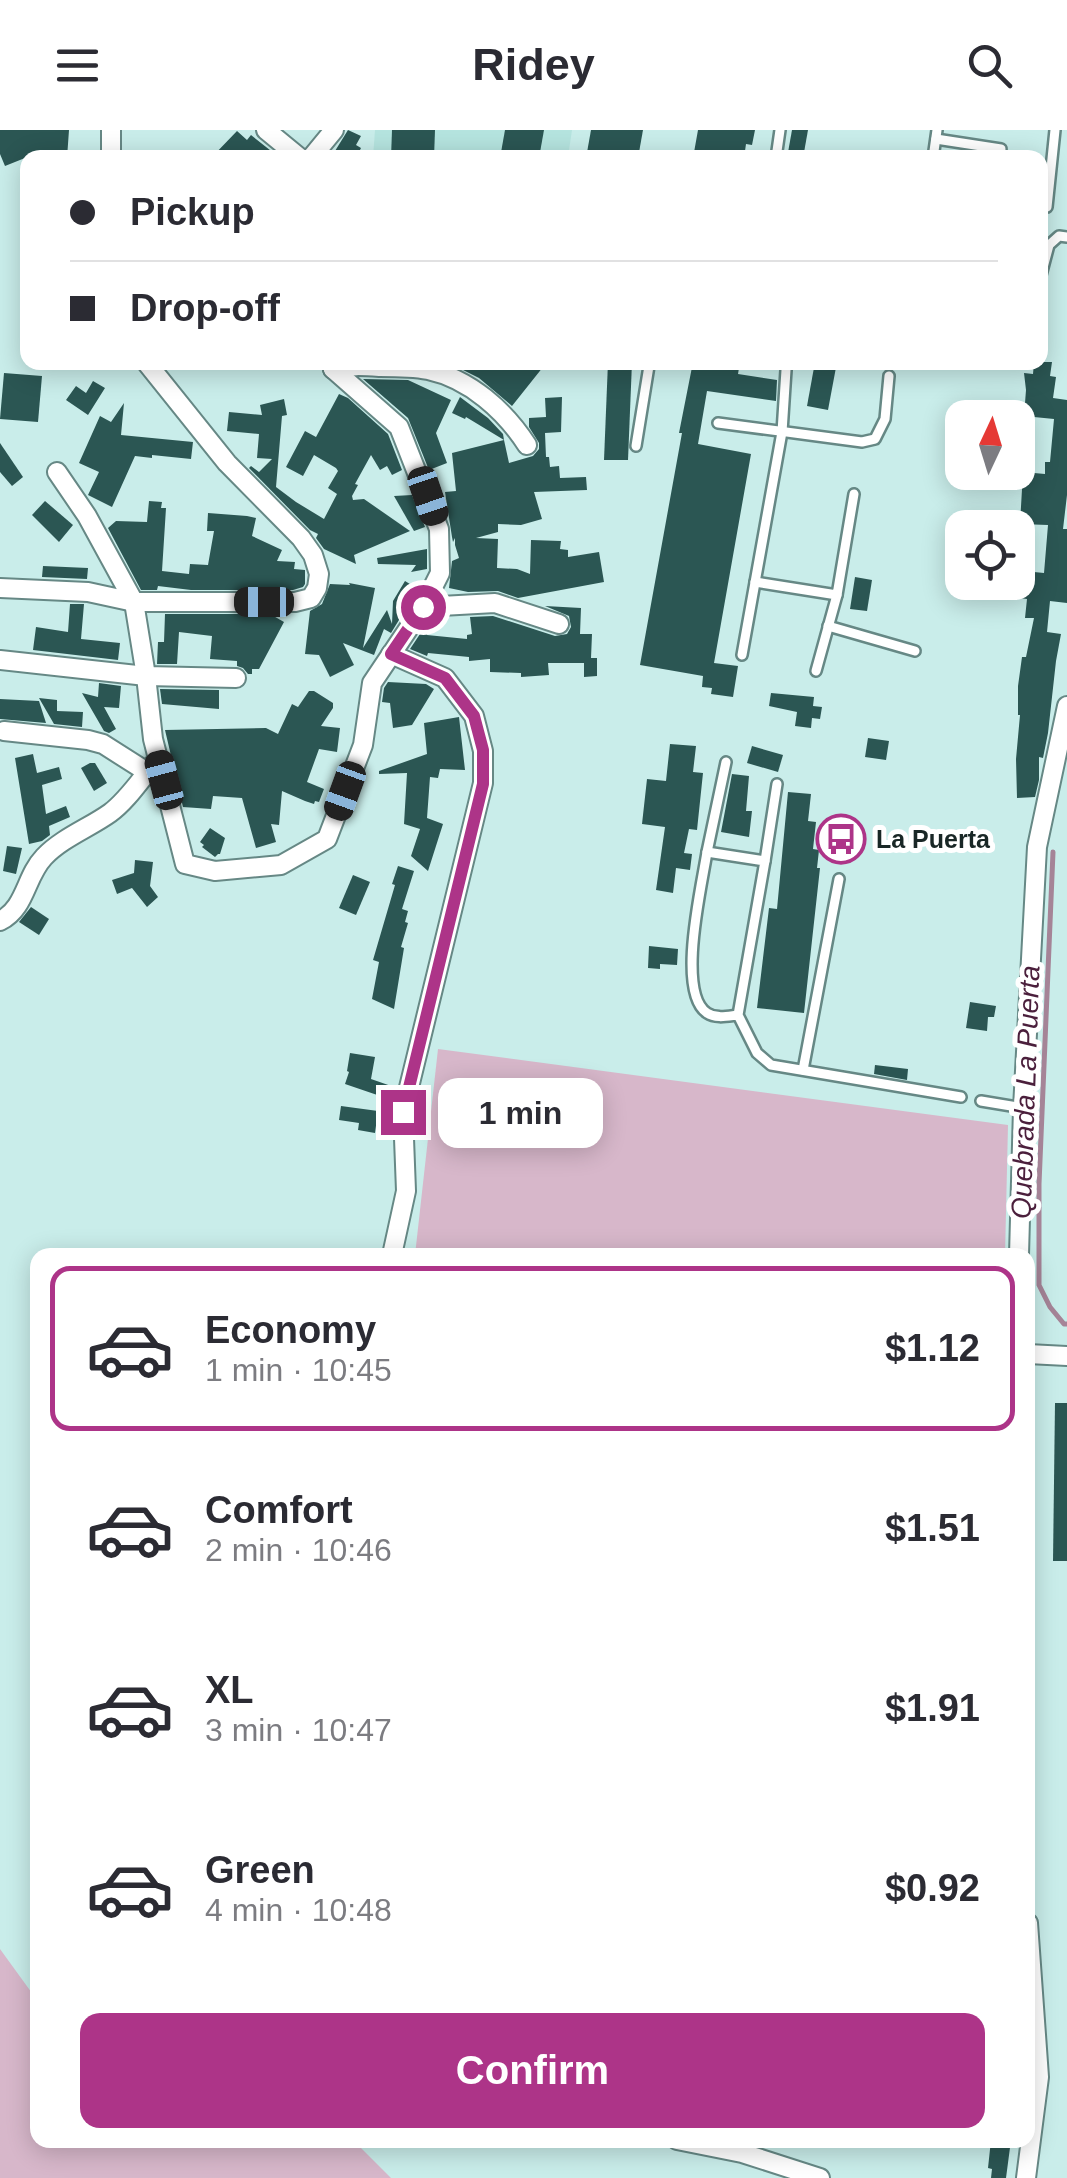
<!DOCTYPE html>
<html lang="en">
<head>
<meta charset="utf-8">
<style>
	:root { --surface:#fff; --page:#f2f2f3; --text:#2b2b33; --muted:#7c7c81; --line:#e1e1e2; --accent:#ad3488 }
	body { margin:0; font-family:Arial,sans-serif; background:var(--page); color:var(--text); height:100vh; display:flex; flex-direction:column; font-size:38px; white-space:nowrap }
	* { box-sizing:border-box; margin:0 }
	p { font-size:32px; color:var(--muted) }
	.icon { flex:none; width:55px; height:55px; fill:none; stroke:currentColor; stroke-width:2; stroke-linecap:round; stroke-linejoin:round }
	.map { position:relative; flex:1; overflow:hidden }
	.side { position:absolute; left:30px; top:1118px; width:1005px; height:900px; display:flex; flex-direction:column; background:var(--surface); border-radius:20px; box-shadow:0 5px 25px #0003 }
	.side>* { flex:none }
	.hud { position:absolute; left:20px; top:20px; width:1028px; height:220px; border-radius:20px; box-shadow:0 5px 25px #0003; display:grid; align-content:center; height:220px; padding:0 50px; background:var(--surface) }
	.needle { width:65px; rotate:4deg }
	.buttons { position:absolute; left:945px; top:270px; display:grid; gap:20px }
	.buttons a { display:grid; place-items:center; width:90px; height:90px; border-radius:20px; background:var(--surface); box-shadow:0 5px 25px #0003; font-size:50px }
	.end { position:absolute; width:45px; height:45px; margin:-22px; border:12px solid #ad3488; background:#fff; box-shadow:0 0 0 5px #fff }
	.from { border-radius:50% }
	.bubble { position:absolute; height:70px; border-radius:20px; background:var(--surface); box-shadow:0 5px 25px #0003; font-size:32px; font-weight:700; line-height:70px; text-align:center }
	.car { position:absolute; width:30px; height:60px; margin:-30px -15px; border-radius:12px; box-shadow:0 0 8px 2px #0007; background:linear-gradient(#222 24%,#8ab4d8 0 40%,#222 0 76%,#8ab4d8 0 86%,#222 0) }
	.hud b { display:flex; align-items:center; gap:35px; height:95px; font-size:38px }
	.hud b+b { border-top:2px solid var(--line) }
	.hud i { width:25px; height:25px; background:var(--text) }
	ul { padding:18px 0 0; list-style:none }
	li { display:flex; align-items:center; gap:30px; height:165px; margin:0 20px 15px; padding:0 30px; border:5px solid transparent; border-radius:20px }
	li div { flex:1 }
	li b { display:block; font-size:38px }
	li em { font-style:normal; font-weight:700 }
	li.current { border-color:var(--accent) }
	li>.icon { width:90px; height:90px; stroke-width:1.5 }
	.button { display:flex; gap:20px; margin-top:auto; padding:20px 50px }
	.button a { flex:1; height:115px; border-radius:20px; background:var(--accent); color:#fff; font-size:40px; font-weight:700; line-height:115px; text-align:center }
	header { display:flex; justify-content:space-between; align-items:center; height:130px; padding:0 50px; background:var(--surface); font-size:45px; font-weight:700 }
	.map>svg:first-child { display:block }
	.built { fill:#b5e4df }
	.green { fill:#d7b7ca }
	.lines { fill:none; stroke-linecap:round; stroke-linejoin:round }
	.stream { stroke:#a58497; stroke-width:5 }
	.building { fill:#2b5653 }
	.lane-casing { stroke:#668885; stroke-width:14 }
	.street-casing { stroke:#668885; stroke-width:22 }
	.lane { stroke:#fff; stroke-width:9 }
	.street { stroke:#fff; stroke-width:18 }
	.route { stroke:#ad3488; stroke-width:12 }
	.labels { text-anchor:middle; stroke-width:10; stroke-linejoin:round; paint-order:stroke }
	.poi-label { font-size:25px; font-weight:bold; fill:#192726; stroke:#fff; text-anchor:start }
	.water-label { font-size:28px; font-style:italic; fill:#4b1f3c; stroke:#fff }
</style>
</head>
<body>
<header><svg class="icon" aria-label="menu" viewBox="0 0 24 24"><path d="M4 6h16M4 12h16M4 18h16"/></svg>Ridey<svg class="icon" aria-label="search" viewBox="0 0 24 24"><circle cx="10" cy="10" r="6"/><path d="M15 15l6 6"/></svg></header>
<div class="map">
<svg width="1067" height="2048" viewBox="0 0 1067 2048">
	<rect width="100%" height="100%" fill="#c9edea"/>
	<polygon class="built" points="375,0 572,0 568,27 373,28"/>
	<g class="green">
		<polygon points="438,919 1008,995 1005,1125 415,1125"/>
		<polygon points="0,1819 37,1870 38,2010 353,2010 391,2048 0,2048"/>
	</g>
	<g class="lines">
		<polyline class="stream" points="1053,722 1039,1054 1039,1155 1050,1177 1064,1194 1067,1194"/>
	</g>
	<g class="building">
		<polygon points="0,0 69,0 67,28 25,28 5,36 0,24"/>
		<polygon points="348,0 361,6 356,15 361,18 356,28 346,28 335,21"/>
		<polygon points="392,0 435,0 434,28 391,28"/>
		<polygon points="505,0 544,0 539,28 500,28"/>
		<polygon points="591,0 643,0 638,28 586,28"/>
		<polygon points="698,0 755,0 752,15 746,14 744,28 693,28"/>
		<polygon points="792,0 808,0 803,28 787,28"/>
		<polygon points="237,1 247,10 251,5 280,28 211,28"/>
		<polygon points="447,232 547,232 512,276 479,248"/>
		<polygon points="608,232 632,232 628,330 604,330"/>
		<polygon points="693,232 740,232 738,244 777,250 776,271 707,261 698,314 751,324 714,533 738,536 733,567 711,564 712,558 702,557 703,546 640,535 682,303 679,303"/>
		<polygon points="815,232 837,232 828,280 807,276"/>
		<polygon points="1034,232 1052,232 1050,246 1056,247 1053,268 1067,270 1067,365 1063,399 1067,399 1067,473 1050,471 1047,502 1061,504 1056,531 1048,603 1043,628 1039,627 1039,650 1035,667 1017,668 1016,629 1020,585 1018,585 1018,556 1022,527 1026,527 1034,488 1025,488 1027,469 1020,468 1021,453 1033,454 1034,442 1044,443 1048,395 1020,394 1023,342 1045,344 1045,332 1050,332 1054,289 1024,286 1026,260 1024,243 1033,244"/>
		<polygon points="4,243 42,246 38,292 0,289"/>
		<polygon points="363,249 408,250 451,270 436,303 447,333 429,340 408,288"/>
		<polygon points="93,251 105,258 88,285 66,270 76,256 86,263"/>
		<polygon points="339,264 348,268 388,304 402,340 392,345 387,336 380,340 371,325 355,354 358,355 352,366 353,370 364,369 410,401 354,425 356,434 324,419 316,408 318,404 310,400 249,338 251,336 259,342 272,329 257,328 259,304 227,301 229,282 262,285 260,275 284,269 287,285 282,286 276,357 296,372 324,389 337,364 328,358 338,341 336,338 314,325 303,346 286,337 305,301 316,307"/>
		<polygon points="460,267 488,288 503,304 504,310 466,287 465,289 452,283"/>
		<polygon points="562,267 561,302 545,303 546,327 549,327 550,337 559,336 560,348 586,347 587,360 534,362 542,389 521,395 498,394 498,402 476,408 498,409 497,438 517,439 530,444 531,410 561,411 560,419 568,420 568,427 599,422 604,452 518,468 498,461 468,462 449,458 452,431 459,428 455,415 455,408 453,412 452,407 445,362 456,361 452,323 504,310 509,333 533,326 539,319 539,313 529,297 529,288 546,287 545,268"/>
		<polygon points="124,273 121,305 193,312 191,329 152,325 152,328 135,326 112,377 88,365 99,342 79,333 100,286 111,292"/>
		<polygon points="0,313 23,347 12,356 0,342"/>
		<polygon points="412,365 425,397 414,401 394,366"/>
		<polygon points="45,371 73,395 59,412 32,385"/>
		<polygon points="149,371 162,372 161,378 166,378 162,441 189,444 190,434 208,435 214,401 207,401 208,383 247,386 256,388 252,406 282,420 277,431 295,432 294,439 305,440 305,454 303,457 293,460 191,460 158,456 157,460 141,460 108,398 116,391 147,392"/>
		<polygon points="427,419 427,439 411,442 416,435 378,434 377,428"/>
		<polygon points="43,436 88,438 87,449 42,447"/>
		<polygon points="855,447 872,450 867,481 850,479"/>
		<polygon points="405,451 418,459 391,503 384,499 374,525 343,513 354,535 330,547 319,525 305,524 310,481 322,474 330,454 350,455 349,453 375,458 363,518 387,480 392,494 393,471"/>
		<polygon points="70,474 84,474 81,509 120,513 118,530 33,520 36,497 68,502"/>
		<polygon points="545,476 581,478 580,504 592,504 591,528 597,528 597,546 584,547 584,533 548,533 549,545 521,547 521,543 490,542 490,529 469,531 469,527 428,523 427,526 410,519 430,489 427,505 467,509 467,505 472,504 470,487 493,486 555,506 567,504 571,497 569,486"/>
		<polygon points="165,484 270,484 284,492 259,539 252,539 252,544 248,544 243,538 237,536 237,531 210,529 212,506 179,502 177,534 157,534 158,512 164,512"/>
		<polygon points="388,552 426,554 434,559 412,595 393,598 390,573 382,572 384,558"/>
		<polygon points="99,553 121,556 119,578 104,577 116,599 109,603 104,601 82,563 98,567"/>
		<polygon points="160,559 219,560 219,579 162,574"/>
		<polygon points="309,561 314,561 333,573 333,578 321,596 340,598 337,622 319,619 307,652 324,659 319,672 315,671 314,674 305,671 282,661 279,695 271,694 276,712 256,718 242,668 213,666 211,679 183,677 165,600 266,598 278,604 292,574 298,577"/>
		<polygon points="771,563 814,567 813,576 822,577 820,589 812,588 811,598 795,596 797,582 769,576"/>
		<polygon points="39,568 57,570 57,581 83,582 82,597 54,594"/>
		<polygon points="0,569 39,571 46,593 0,589"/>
		<polygon points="459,587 465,640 440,639 438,648 430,647 427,688 443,694 428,741 411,726 420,699 404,694 407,643 379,644 379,641 427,624 424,593"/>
		<polygon points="868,608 889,611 886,630 865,627"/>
		<polygon points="670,614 696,616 693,642 703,643 697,700 689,699 684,723 692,724 690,740 676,738 673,763 656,760 665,697 642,694 647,649 666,651"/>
		<polygon points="752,616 783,625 778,642 747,633"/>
		<polygon points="33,624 37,643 59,637 62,649 42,655 46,684 66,676 70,687 49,696 50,705 42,711 29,714 15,628"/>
		<polygon points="90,633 95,633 107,653 94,661 81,638"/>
		<polygon points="732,644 749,646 746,681 752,681 749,707 721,702"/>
		<polygon points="788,662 811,664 808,691 816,692 813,719 819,720 817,738 820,738 804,883 757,878 769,778 777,779"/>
		<polygon points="210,698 225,708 220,724 218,724 215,727 202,717 204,715 200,712"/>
		<polygon points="7,716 22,718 16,744 3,741"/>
		<polygon points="135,730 153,732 150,756 158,767 147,777 132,758 117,764 112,750 134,743"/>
		<polygon points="398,736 414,741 402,779 408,781 405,792 408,793 401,817 404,818 394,879 372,869 379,832 373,830 395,755 392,754"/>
		<polygon points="353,745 370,752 356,785 339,778"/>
		<polygon points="31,777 49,789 39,805 19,792"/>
		<polygon points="649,816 678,819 677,835 660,834 660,839 648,838"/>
		<polygon points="970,872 996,876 994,887 988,887 987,901 966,898"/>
		<polygon points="350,923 375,927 371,949 394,957 389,969 345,954 349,942 347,941"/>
		<polygon points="875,935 908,939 907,950 874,944"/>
		<polygon points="341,976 378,981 375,1003 358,1000 359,993 339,990"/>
		<polygon points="1055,1273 1067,1273 1067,1431 1053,1431"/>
		<polygon points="991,2010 1011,2010 1006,2048 991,2048 992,2039 988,2038"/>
	</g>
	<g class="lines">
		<g class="lane-casing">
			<g id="lane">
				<polyline points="936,9 1001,19"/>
				<polyline points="776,28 780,0"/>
				<polyline points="933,28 937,0"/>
				<polyline points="1047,77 1055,0"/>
				<polyline points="1040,149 1049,115 1059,106 1067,107"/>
				<polyline points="718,293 862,312 875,309 885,289 889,246"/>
				<polyline points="636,316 649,236 654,232"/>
				<polyline points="755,452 837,465 854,364"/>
				<polyline points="828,496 915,521"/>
				<polyline points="742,525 782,302 786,240 785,232"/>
				<polyline points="816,541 837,465"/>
				<polyline points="707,722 726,632"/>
				<polyline points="765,731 777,654"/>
				<path d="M 738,885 C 728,886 716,889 707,883 C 676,862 702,755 707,722 L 765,731 L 738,885 L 757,923 L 771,935 L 961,967"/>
				<polyline points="803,940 839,749"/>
				<polyline points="981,971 1023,978"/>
			</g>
		</g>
		<g class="street-casing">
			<g id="street">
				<polyline points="266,0 300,28"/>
				<polyline points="111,28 111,0"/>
				<polyline points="311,28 334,0"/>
				<path d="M 333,239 C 349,235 364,236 380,237 C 396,237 413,237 428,240 C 470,249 505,281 527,315"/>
				<polyline points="57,342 87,386 134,472 146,546 153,609 185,734 215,741 281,735 327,709 363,615 372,553 423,477 440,443 439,399 399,297 333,239 331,232"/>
				<polyline points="0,458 88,462 134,472 295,472 311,468 317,458 319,444 313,425 301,408 227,333 146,232"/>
				<polyline points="423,477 495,473 559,494"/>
				<polyline points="391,524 445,548 474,586 483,621 483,653 403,982 406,1061 392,1125"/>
				<polyline points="0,530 146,546 236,548"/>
				<polyline points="4,601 88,610 103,614 147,642"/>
				<path d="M 0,791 C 26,778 25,747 44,727 C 62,708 89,698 110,683 C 128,670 143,646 158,629"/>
				<polyline points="1019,1125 1023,978 1037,717 1067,576"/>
				<polyline points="1028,1224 1067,1226"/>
				<polyline points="677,2010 742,2023 820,2048"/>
				<polyline points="1026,2048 1039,1947 1028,1793"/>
			</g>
		</g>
		<use href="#lane" class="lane"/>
		<use href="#street" class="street"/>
	</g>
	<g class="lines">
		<polyline class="route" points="403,982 483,654 483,620 474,586 445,548 391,524 423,477"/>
	</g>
	<defs>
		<g id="bus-ring" transform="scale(2.5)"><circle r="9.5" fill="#fff" stroke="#ad3488" stroke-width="1.5"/><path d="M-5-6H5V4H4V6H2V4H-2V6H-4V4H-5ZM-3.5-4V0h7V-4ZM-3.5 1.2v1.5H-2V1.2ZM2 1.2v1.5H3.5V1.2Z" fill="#ad3488"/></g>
	</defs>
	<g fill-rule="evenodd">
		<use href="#bus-ring" x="841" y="709"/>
	</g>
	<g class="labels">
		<g class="poi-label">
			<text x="876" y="718">La Puerta</text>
		</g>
		<g class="water-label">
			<text transform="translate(1025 962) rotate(-88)" y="10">Quebrada La Puerta</text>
		</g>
	</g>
</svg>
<div class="buttons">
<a><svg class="needle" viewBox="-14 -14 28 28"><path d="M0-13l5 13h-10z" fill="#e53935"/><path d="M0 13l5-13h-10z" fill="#7c7c81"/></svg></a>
<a><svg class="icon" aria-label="locate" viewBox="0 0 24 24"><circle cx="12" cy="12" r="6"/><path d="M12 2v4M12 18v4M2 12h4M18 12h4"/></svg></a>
</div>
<i class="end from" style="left:423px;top:477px"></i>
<i class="end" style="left:403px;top:982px"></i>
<div class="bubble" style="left:438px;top:948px;width:165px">1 min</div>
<i class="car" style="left:428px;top:366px;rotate:161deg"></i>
<i class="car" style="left:264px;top:472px;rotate:270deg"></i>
<i class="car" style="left:164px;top:650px;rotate:345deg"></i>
<i class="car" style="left:345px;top:661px;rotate:200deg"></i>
<div class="hud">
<b><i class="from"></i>Pickup</b>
<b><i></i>Drop-off</b>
</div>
<section class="side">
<ul>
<li class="current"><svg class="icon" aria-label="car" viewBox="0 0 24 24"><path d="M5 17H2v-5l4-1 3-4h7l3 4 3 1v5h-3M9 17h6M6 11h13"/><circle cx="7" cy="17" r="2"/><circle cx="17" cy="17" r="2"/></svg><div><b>Economy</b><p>1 min · 10:45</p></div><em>$1.12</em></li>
<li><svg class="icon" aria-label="car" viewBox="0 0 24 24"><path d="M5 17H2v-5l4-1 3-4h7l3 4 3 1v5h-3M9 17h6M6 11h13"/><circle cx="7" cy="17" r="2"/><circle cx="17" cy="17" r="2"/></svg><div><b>Comfort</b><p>2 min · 10:46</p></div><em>$1.51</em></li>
<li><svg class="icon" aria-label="car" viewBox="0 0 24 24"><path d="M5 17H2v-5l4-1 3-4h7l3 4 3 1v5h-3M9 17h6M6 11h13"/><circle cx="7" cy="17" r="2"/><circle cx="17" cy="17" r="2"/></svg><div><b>XL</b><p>3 min · 10:47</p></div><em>$1.91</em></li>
<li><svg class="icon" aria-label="car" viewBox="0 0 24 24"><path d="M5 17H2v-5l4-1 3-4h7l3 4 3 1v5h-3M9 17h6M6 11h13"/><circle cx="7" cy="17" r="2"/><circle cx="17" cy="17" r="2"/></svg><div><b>Green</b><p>4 min · 10:48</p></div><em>$0.92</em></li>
</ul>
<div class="button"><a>Confirm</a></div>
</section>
</div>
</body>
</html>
